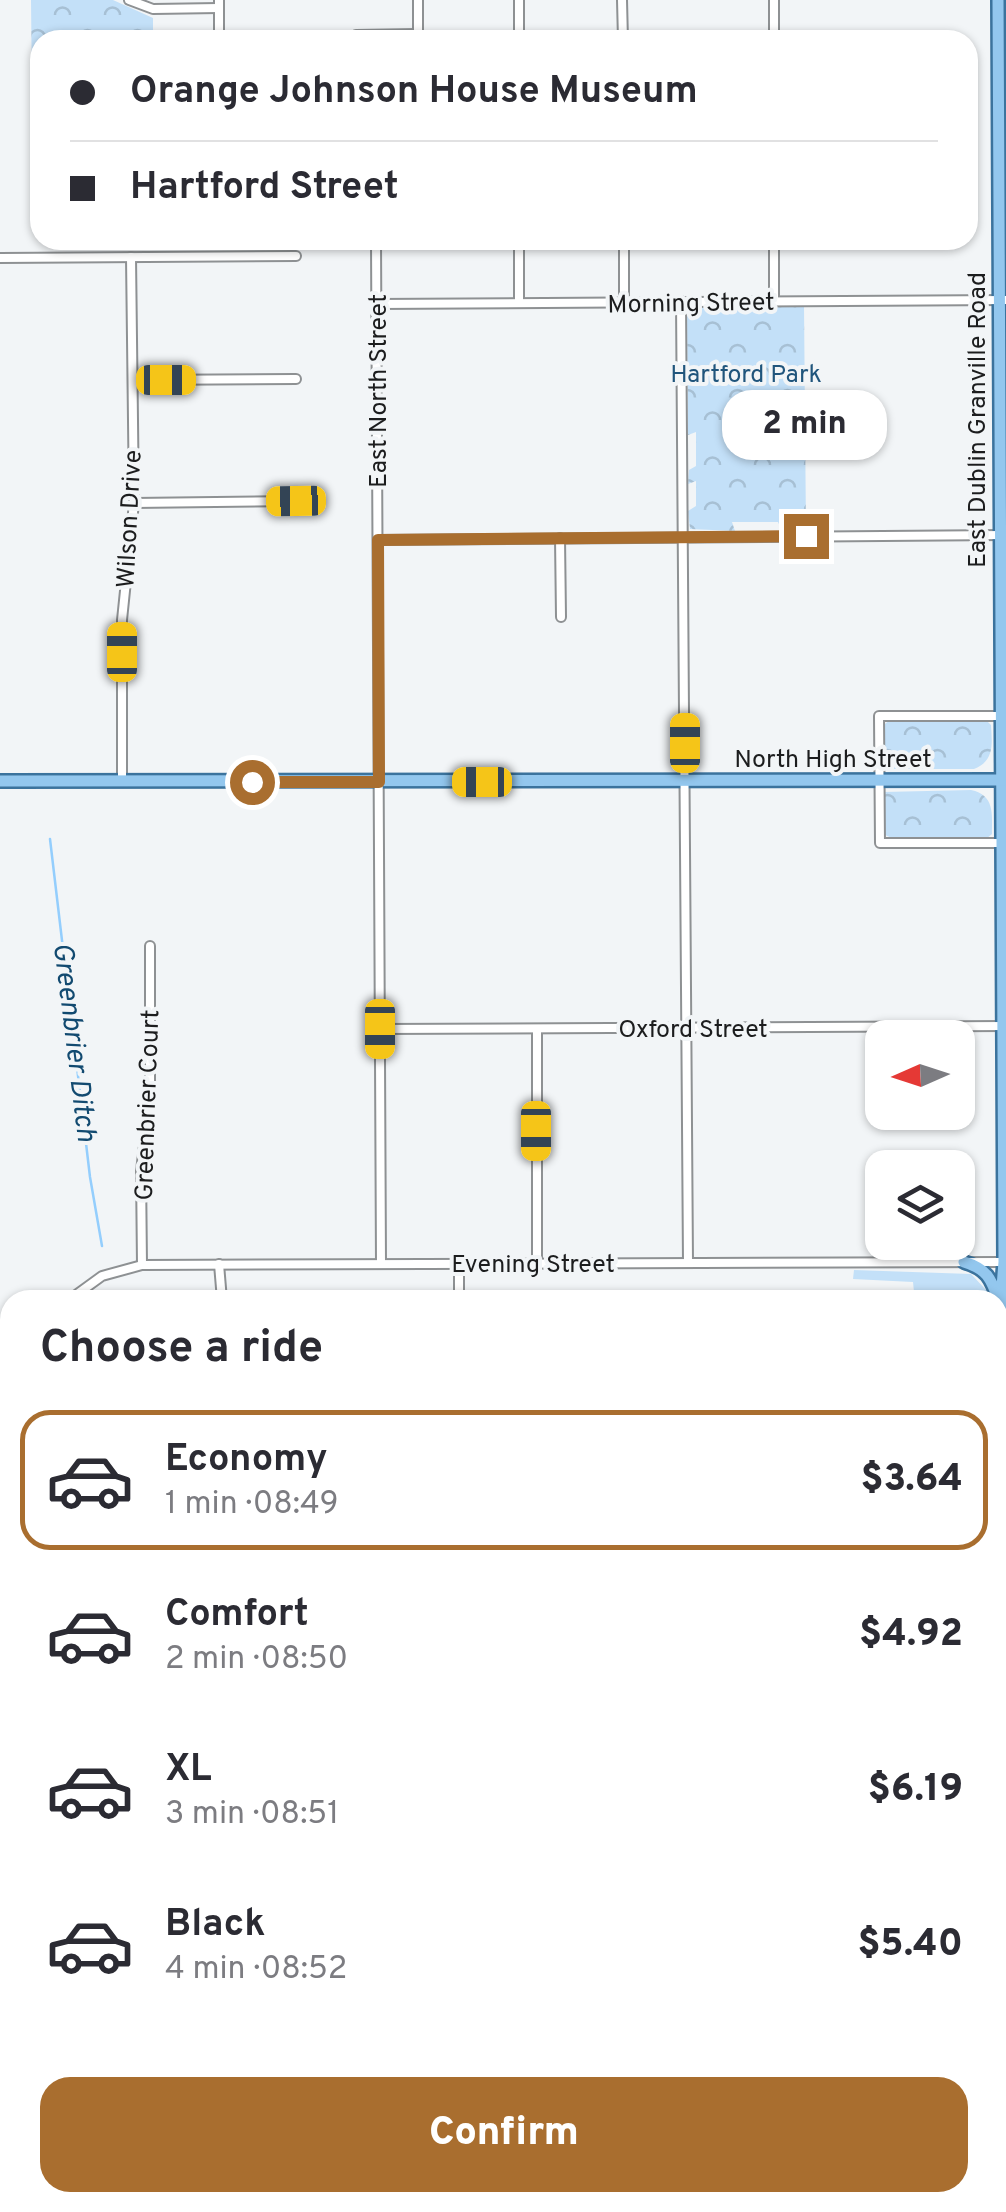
<!DOCTYPE html>
<html lang="en">
<head>
<meta charset="utf-8">
<style>
	:root { --surface:#fff; --page:#f7f7f7; --text:#2b2b33; --muted:#7c7c81; --line:#e1e1e2; --accent:#a96e2f }
	body { margin:0; font-family:Overpass,sans-serif; background:var(--page); color:var(--text); height:100vh; display:flex; flex-direction:column; font-size:38px; white-space:nowrap }
	* { box-sizing:border-box; margin:0 }
	p { font-size:32px; color:var(--muted) }
	.icon { flex:none; width:55px; height:55px; fill:none; stroke:currentColor; stroke-width:2; stroke-linecap:round; stroke-linejoin:round }
	.map { position:relative; flex:1; overflow:hidden }
	.side { position:absolute; left:0px; top:1290px; width:1008px; height:922px; display:flex; flex-direction:column; background:var(--surface); border-radius:30px 30px 0 0; box-shadow:0 2px 8px #0004 }
	.side>* { flex:none }
	.hud { position:absolute; left:30px; top:30px; width:948px; height:220px; border-radius:30px; box-shadow:0 2px 8px #0004; display:grid; align-content:center; height:220px; padding:0 40px; background:var(--surface) }
	.needle { width:65px; rotate:267deg }
	.buttons { position:absolute; left:865px; top:1020px; display:grid; gap:20px }
	.buttons a { display:grid; place-items:center; width:110px; height:110px; border-radius:20px; background:var(--surface); box-shadow:0 2px 8px #0004; font-size:50px }
	.end { position:absolute; width:45px; height:45px; margin:-22px; border:12px solid #a96e2f; background:#fff; box-shadow:0 0 0 5px #fff }
	.from { border-radius:50% }
	.bubble { position:absolute; height:70px; border-radius:30px; background:var(--surface); box-shadow:0 2px 8px #0004; font-size:32px; font-weight:800; line-height:70px; text-align:center }
	.car { position:absolute; width:30px; height:60px; margin:-30px -15px; border-radius:12px; box-shadow:0 0 8px 2px #0007; background:linear-gradient(#f5c518 24%,#345 0 40%,#f5c518 0 76%,#345 0 86%,#f5c518 0) }
	.hud b { display:flex; align-items:center; gap:35px; height:95px; font-size:38px }
	.hud b+b { border-top:2px solid var(--line) }
	.hud i { width:25px; height:25px; background:var(--text) }
	ul { padding:0; list-style:none }
	li { display:flex; align-items:center; gap:30px; height:140px; margin:0 20px 15px; padding:0 20px; border:5px solid transparent; border-radius:30px }
	li div { flex:1 }
	li b { display:block; font-size:38px }
	li em { font-style:normal; font-weight:800 }
	li.on { border-color:var(--accent) }
	li>.icon { width:90px; height:90px; stroke-width:1.5 }
	h2 { padding:0 40px; font-size:45px; line-height:120px }
	.action { display:flex; gap:20px; margin-top:auto; padding:20px 40px }
	.action a { flex:1; height:115px; border-radius:30px; background:var(--accent); color:#fff; font-size:40px; font-weight:800; line-height:115px; text-align:center }
	.map>svg:first-child { display:block }
	.grass { fill:#c3e0f8 }
	.forest { fill:url(#forest-crowns) }
	.lines { fill:none; stroke-linecap:round; stroke-linejoin:round }
	.stream { stroke:#94cefd; stroke-width:2.5 }
	.minor-casing { stroke:#8e9193; stroke-width:12 }
	.primary-casing { stroke:#3b739d; stroke-width:16 }
	.minor { stroke:#fff; stroke-width:8 }
	.primary { stroke:#93c7ee; stroke-width:11 }
	.route { stroke:#a96e2f; stroke-width:12 }
	.labels { text-anchor:middle; stroke-width:8; stroke-linejoin:round; paint-order:stroke }
	.street-label { font-size:25px; fill:#1c1d1e; stroke:#f2f5f7 }
	.park-label { font-size:25px; fill:#20557c; stroke:#f2f5f7 }
	.water-label { font-size:28px; font-style:italic; fill:#124a70; stroke:#f2f5f7 }
</style>
</head>
<body>
<div class="map">
<svg width="1006" height="2212" viewBox="0 0 1006 2212">
	<defs>
		<pattern id="forest-crowns" width="20" height="18" patternUnits="userSpaceOnUse" patternTransform="scale(2.5)"><rect width="20" height="18" fill="#c3e0f8"/><path d="M2 6a3 3 0 1 1 6 0M12 15a3 3 0 1 1 6 0" fill="none" stroke="#a7c0d4"/></pattern>
	</defs>
	<rect width="100%" height="100%" fill="#f2f5f7"/>
	<g class="grass">
		<polygon points="854,1270 971,1274 988,1292 988,1300 922,1300 922,1291 914,1292 913,1282 853,1279"/>
		<polygon points="998,2137 1001,2212 634,2212 632,2203 998,2202"/>
	</g>
	<g class="forest">
		<polygon points="31,0 113,0 153,18 153,40 40,40 40,191 33,190"/>
		<polygon points="804,305 806,531 782,531 778,522 732,522 735,531 690,529 688,511 696,506 696,481 688,484 689,470 696,466 696,432 688,435 687,310 694,306"/>
		<path d="M 890,720 L 986,720 L 991,725 C 992,743 995,761 974,769 L 884,769 L 881,727 Z"/>
		<path d="M 971,790 C 995,795 992,814 992,834 L 986,839 L 896,840 L 883,834 L 883,792 Z"/>
	</g>
	<g class="lines">
		<g class="stream">
			<polyline points="50,839 90,1177 102,1246"/>
			<polyline points="567,2202 568,2212"/>
			<polyline points="397,2212 400,2202"/>
		</g>
		<g class="minor-casing">
			<g id="minor">
				<polyline points="129,0 153,9 219,8"/>
				<polyline points="622,0 623,40"/>
				<polyline points="774,0 774,40"/>
				<polyline points="356,35 418,34"/>
				<polyline points="219,40 219,0"/>
				<polyline points="418,40 418,0"/>
				<polyline points="519,40 519,0"/>
				<polyline points="376,240 381,1263"/>
				<polyline points="624,240 624,302"/>
				<polyline points="774,240 774,301"/>
				<polyline points="0,258 296,256"/>
				<polyline points="681,301 688,1262"/>
				<polyline points="519,303 519,240"/>
				<polyline points="376,304 1006,300"/>
				<polyline points="133,380 296,379"/>
				<polyline points="134,503 296,501"/>
				<polyline points="560,538 561,617"/>
				<polyline points="378,540 1004,535"/>
				<polyline points="1006,716 879,716 880,843 1006,843"/>
				<polyline points="122,781 122,620 134,503 131,257"/>
				<polyline points="380,1029 1006,1026"/>
				<polyline points="537,1029 537,1262"/>
				<polyline points="219,1264 222,1300"/>
				<polyline points="142,1265 141,1171 150,1094 150,946"/>
				<polyline points="69,1300 102,1276 142,1265 1005,1262"/>
				<polyline points="459,1300 459,1264"/>
				<polyline points="0,1384 10,1372"/>
				<polyline points="0,1490 10,1502"/>
				<polyline points="0,1808 10,1808"/>
				<polyline points="0,1949 10,1949"/>
				<polyline points="74,2202 74,2212"/>
				<polyline points="529,2202 529,2212"/>
				<polyline points="380,2212 381,2202"/>
			</g>
		</g>
		<g class="primary-casing">
			<g id="primary">
				<polyline points="998,0 1004,1262 1002,1287 1006,1611"/>
				<polyline points="0,781 1006,780"/>
				<path d="M 964,1262 C 987,1269 991,1278 999,1301"/>
			</g>
		</g>
		<use href="#minor" class="minor"/>
		<use href="#primary" class="primary"/>
	</g>
	<g class="lines">
		<polyline class="route" points="252,782 379,782 378,540 806,536"/>
	</g>
	<g class="labels">
		<g class="street-label">
			<text transform="translate(691 302) rotate(-1)" y="9">Morning Street</text>
			<text transform="translate(377 391) rotate(-90)" y="9">East North Street</text>
			<text transform="translate(976 420) rotate(-90)" y="9">East Dublin Granville Road</text>
			<text transform="translate(128 519) rotate(-87)" y="9">Wilson Drive</text>
			<text x="833" y="767">North High Street</text>
			<text x="693" y="1037">Oxford Street</text>
			<text transform="translate(146 1105) rotate(-88)" y="9">Greenbrier Court</text>
			<text x="533" y="1272">Evening Street</text>
		</g>
		<g class="park-label">
			<text x="746" y="382">Hartford Park</text>
		</g>
		<g class="water-label">
			<text transform="translate(76 1042) rotate(83)" y="10">Greenbrier Ditch</text>
		</g>
	</g>
</svg>
<div class="buttons">
<a><svg class="needle" viewBox="-14 -14 28 28"><path d="M0-13l5 13h-10z" fill="#e53935"/><path d="M0 13l5-13h-10z" fill="#7c7c81"/></svg></a>
<a><svg class="icon" aria-label="layers" viewBox="0 0 24 24"><path d="M12 4l9 5-9 5-9-5zM3 14l9 5 9-5"/></svg></a>
</div>
<i class="end from" style="left:252px;top:782px"></i>
<i class="end" style="left:806px;top:536px"></i>
<div class="bubble" style="left:722px;top:390px;width:165px">2 min</div>
<i class="car" style="left:166px;top:380px;rotate:90deg"></i>
<i class="car" style="left:296px;top:501px;rotate:269deg"></i>
<i class="car" style="left:122px;top:652px;rotate:0deg"></i>
<i class="car" style="left:685px;top:743px;rotate:0deg"></i>
<i class="car" style="left:482px;top:782px;rotate:270deg"></i>
<i class="car" style="left:380px;top:1029px;rotate:180deg"></i>
<i class="car" style="left:536px;top:1131px;rotate:180deg"></i>
<div class="hud">
<b><i class="from"></i>Orange Johnson House Museum</b>
<b><i></i>Hartford Street</b>
</div>
<section class="side">
<h2>Choose a ride</h2>
<ul>
<li class="on"><svg class="icon" aria-label="car" viewBox="0 0 24 24"><path d="M5 17H2v-5l4-1 3-4h7l3 4 3 1v5h-3M9 17h6M6 11h13"/><circle cx="7" cy="17" r="2"/><circle cx="17" cy="17" r="2"/></svg><div><b>Economy</b><p>1 min · 08:49</p></div><em>$3.64</em></li>
<li><svg class="icon" aria-label="car" viewBox="0 0 24 24"><path d="M5 17H2v-5l4-1 3-4h7l3 4 3 1v5h-3M9 17h6M6 11h13"/><circle cx="7" cy="17" r="2"/><circle cx="17" cy="17" r="2"/></svg><div><b>Comfort</b><p>2 min · 08:50</p></div><em>$4.92</em></li>
<li><svg class="icon" aria-label="car" viewBox="0 0 24 24"><path d="M5 17H2v-5l4-1 3-4h7l3 4 3 1v5h-3M9 17h6M6 11h13"/><circle cx="7" cy="17" r="2"/><circle cx="17" cy="17" r="2"/></svg><div><b>XL</b><p>3 min · 08:51</p></div><em>$6.19</em></li>
<li><svg class="icon" aria-label="car" viewBox="0 0 24 24"><path d="M5 17H2v-5l4-1 3-4h7l3 4 3 1v5h-3M9 17h6M6 11h13"/><circle cx="7" cy="17" r="2"/><circle cx="17" cy="17" r="2"/></svg><div><b>Black</b><p>4 min · 08:52</p></div><em>$5.40</em></li>
</ul>
<div class="action"><a>Confirm</a></div>
</section>
</div>
</body>
</html>
